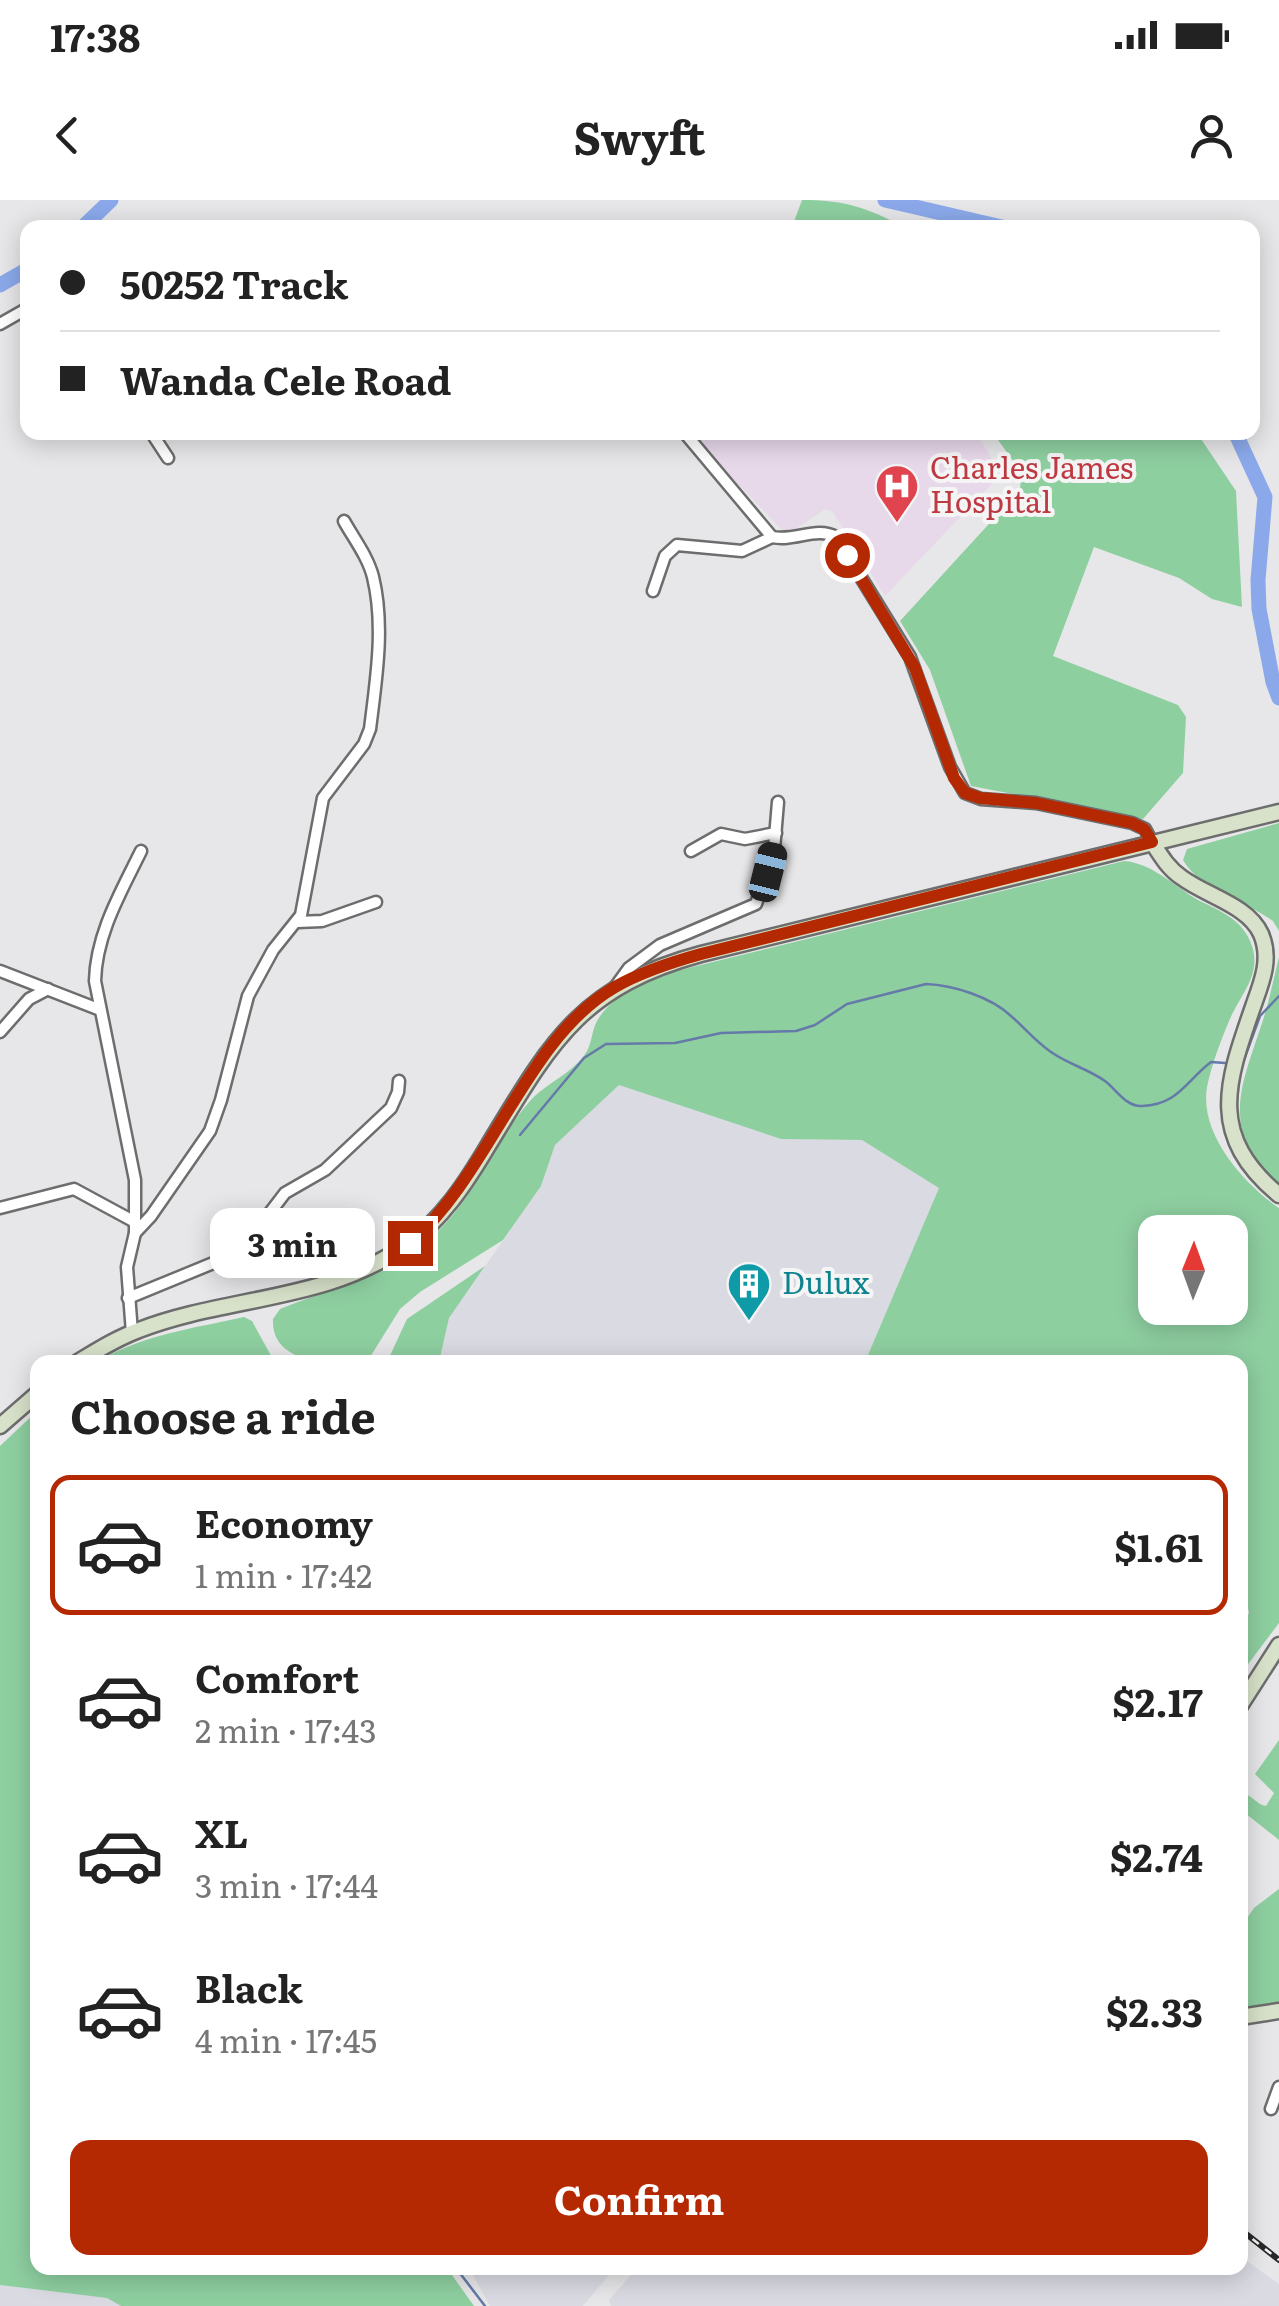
<!DOCTYPE html>
<html lang="en">
<head>
<meta charset="utf-8">
<style>
	:root { --surface:#fff; --page:#f2f2f2; --text:#222; --muted:#767676; --line:#e0e0e0; --accent:#b42901 }
	body { margin:0; font-family:Literata,serif; background:var(--page); color:var(--text); height:100vh; display:flex; flex-direction:column; font-size:38px; white-space:nowrap }
	* { box-sizing:border-box; margin:0 }
	p { font-size:32px; color:var(--muted) }
	.icon { flex:none; width:55px; height:55px; fill:none; stroke:currentColor; stroke-width:2; stroke-linecap:round; stroke-linejoin:round }
	.map { position:relative; flex:1; overflow:hidden }
	.drawer { position:absolute; left:30px; top:1155px; width:1218px; height:920px; display:flex; flex-direction:column; background:var(--surface); border-radius:20px; box-shadow:0 5px 25px #0003 }
	.drawer>* { flex:none }
	.top-card { position:absolute; left:20px; top:20px; width:1240px; height:220px; border-radius:20px; box-shadow:0 5px 25px #0003; display:grid; align-content:center; height:220px; padding:0 40px; background:var(--surface) }
	.needle { width:65px; rotate:1deg }
	.tools { position:absolute; left:1138px; top:1015px; display:grid; gap:20px }
	.tools a { display:grid; place-items:center; width:110px; height:110px; border-radius:20px; background:var(--surface); box-shadow:0 5px 25px #0003; font-size:50px }
	.end { position:absolute; width:45px; height:45px; margin:-22px; border:12px solid #b42901; background:#fff; box-shadow:0 0 0 5px #fff }
	.from { border-radius:50% }
	.bubble { position:absolute; height:70px; border-radius:20px; background:var(--surface); box-shadow:0 5px 25px #0003; font-size:32px; font-weight:700; line-height:70px; text-align:center }
	.car { position:absolute; width:30px; height:60px; margin:-30px -15px; border-radius:12px; box-shadow:0 0 8px 2px #0007; background:linear-gradient(#222 24%,#8ab4d8 0 40%,#222 0 76%,#8ab4d8 0 86%,#222 0) }
	.top-card b { display:flex; align-items:center; gap:35px; height:95px; font-size:38px }
	.top-card b+b { border-top:2px solid var(--line) }
	.top-card i { width:25px; height:25px; background:var(--text) }
	ul { padding:0; list-style:none }
	li { display:flex; align-items:center; gap:30px; height:140px; margin:0 20px 15px; padding:0 20px; border:5px solid transparent; border-radius:20px }
	li div { flex:1 }
	li b { display:block; font-size:38px }
	li em { font-style:normal; font-weight:700 }
	li.current { border-color:var(--accent) }
	li>.icon { width:90px; height:90px; stroke-width:1.5 }
	h2 { padding:0 40px; font-size:45px; line-height:120px }
	.action { display:flex; gap:20px; margin-top:auto; padding:20px 40px }
	.action a { flex:1; height:115px; border-radius:20px; background:var(--accent); color:#fff; font-size:40px; font-weight:700; line-height:115px; text-align:center }
	.status { display:flex; justify-content:space-between; align-items:center; height:70px; padding:0 50px; background:var(--surface); direction:ltr }
	.status svg { height:28px; fill:currentColor }
	header { display:flex; justify-content:space-between; align-items:center; height:130px; padding:0 40px; background:var(--surface); font-size:45px; font-weight:700 }
	.map>svg:first-child { display:block }
	.built { fill:#dadae3 }
	.medical { fill:#e7d8ea }
	.green { fill:#8ecfa0; fill-rule:evenodd }
	.lines { fill:none; stroke-linecap:round; stroke-linejoin:round }
	.stream { stroke:#657aa8; stroke-width:2.5 }
	.river { stroke:#8ba9ea; stroke-width:15 }
	.street-casing { stroke:#6d6d6e; stroke-width:15 }
	.secondary-casing { stroke:#6d6d6e; stroke-width:19 }
	.street { stroke:#fff; stroke-width:10 }
	.secondary { stroke:#d8e2ca; stroke-width:14 }
	.rail-casing { stroke:#282829; stroke-width:6 }
	.rail { stroke:#f5f5f6; stroke-width:2.5; stroke-dasharray:8; stroke-linecap:butt }
	.route { stroke:#b42901; stroke-width:12 }
	.labels { text-anchor:middle; stroke-width:8; stroke-linejoin:round; paint-order:stroke }
	.health-label { font-size:30px; fill:#be3a42; stroke:#f5f5f6; text-anchor:start }
	.culture-label { font-size:30px; fill:#0d838f; stroke:#f5f5f6; text-anchor:start }
</style>
</head>
<body>
<div class="status"><b>17:38</b><svg viewBox="0 0 49 12"><path d="M0 12V9h3v3zM5 12V6h3v6zM10 12V3h3v9zM15 12V0h3v12zM26 1h20v11H26zM47 4h2v5h-2z"/></svg></div>
<header><svg class="icon" aria-label="back" viewBox="0 0 24 24"><path d="M15 5l-7 7 7 7"/></svg>Swyft<svg class="icon" aria-label="person" viewBox="0 0 24 24"><circle cx="12" cy="8" r="4"/><path d="M4 21q1-7 8-7t8 7"/></svg></header>
<div class="map">
<svg width="1279" height="2106" viewBox="0 0 1279 2106">
	<rect width="100%" height="100%" fill="#e7e7e9"/>
	<g class="built">
		<polygon points="619,885 781,939 862,940 940,987 865,1162 439,1162 449,1118 541,986 555,945"/>
		<polygon points="1240,2056 1279,2084 1279,2106 611,2106 609,2100 637,2068 1240,2068"/>
		<polygon points="469,2068 615,2068 583,2106 490,2106"/>
		<polygon points="0,2085 107,2098 121,2106 0,2106"/>
	</g>
	<polygon class="medical" points="689,233 976,233 1001,274 885,396 833,312 825,309 787,335"/>
	<g class="green">
		<path d="M 802,0 C 843,0 867,7 903,27 L 792,27 Z"/>
		<polygon points="993,233 1197,233 1236,291 1242,407 1212,399 1179,378 1094,347 1053,456 1178,505 1186,517 1183,573 1143,619 971,586 930,470 900,421 1020,290 1021,272"/>
		<path d="M 1279,623 L 1279,731 L 1273,721 C 1245,701 1201,691 1183,660 L 1187,649 Z"/>
		<path d="M 1124,661 C 1152,663 1174,686 1198,700 C 1216,709 1237,717 1247,735 C 1267,770 1242,791 1229,821 C 1221,840 1211,866 1207,887 C 1199,934 1244,984 1279,1008 L 1279,1423 L 1240,1475 L 1240,1431 L 1249,1413 L 1240,1367 L 1240,1162 L 865,1162 L 939,988 L 862,940 L 781,939 L 619,885 L 555,945 L 541,986 L 503,1040 L 420,1092 L 400,1109 L 367,1162 C 336,1163 271,1167 273,1119 L 280,1109 C 338,1085 388,1078 437,1032 C 477,994 494,942 530,901 C 546,883 574,873 587,851 C 592,842 592,830 597,821 C 613,793 644,784 672,772 ZM 1155,1032 L 1230,1032 L 1230,1108 L 1155,1108 Z"/>
		<path d="M 1279,757 L 1279,986 C 1217,928 1242,886 1264,817 C 1270,797 1274,777 1279,757 Z"/>
		<polygon points="485,1066 449,1118 439,1162 387,1162 407,1119"/>
		<path d="M 244,1117 L 252,1121 L 274,1161 L 97,1162 C 141,1135 195,1128 244,1117 Z"/>
		<polygon points="37,1211 38,1396 34,1399 38,1407 38,2068 447,2068 474,2106 121,2106 107,2098 0,2085 0,1246"/>
		<path d="M 1279,1540 L 1279,1640 L 1240,1609 L 1240,1593 C 1250,1592 1255,1604 1266,1606 L 1274,1593 L 1255,1574 Z"/>
		<polygon points="1279,1689 1279,1806 1240,1811 1240,1728 1254,1708"/>
	</g>
	<g class="lines">
		<g class="stream">
			<polyline points="1241,868 1260,816 1279,796"/>
			<path d="M 520,935 L 584,858 L 606,844 L 675,843 L 721,833 L 796,831 L 815,825 L 847,804 L 926,784 C 953,785 991,797 1011,816 C 1025,828 1035,841 1051,852 C 1068,864 1088,869 1105,881 C 1116,889 1126,907 1142,906 C 1178,905 1187,880 1211,862 L 1225,863"/>
			<polyline points="456,2068 485,2106"/>
		</g>
		<g class="river">
			<polyline points="885,0 1006,28"/>
			<polyline points="82,28 111,0"/>
			<polyline points="0,85 28,69"/>
			<polyline points="1235,232 1265,297 1258,380 1259,409 1273,482 1279,498"/>
		</g>
		<g class="street-casing">
			<g id="street">
				<polyline points="0,124 28,108"/>
				<polyline points="151,232 168,258"/>
				<path d="M 684,232 L 772,337 C 795,342 816,326 836,337 L 910,457 L 950,567 L 965,593 L 981,599 L 1036,603 L 1132,623 L 1145,629 L 1152,642"/>
				<polyline points="653,391 665,356 677,345 742,351 772,337"/>
				<polyline points="691,651 721,634 745,639 776,633"/>
				<polyline points="297,722 322,721 376,702"/>
				<polyline points="0,771 98,809"/>
				<polyline points="616,786 629,768 660,745 756,704 774,649 778,602"/>
				<polyline points="0,832 29,799 48,789"/>
				<polyline points="0,1008 74,989 135,1022"/>
				<path d="M 135,1033 L 151,1016 L 210,931 L 221,900 L 248,796 L 273,750 L 301,715 L 323,598 L 364,544 L 370,529 C 376,480 385,426 373,377 C 368,357 354,339 344,321"/>
				<polyline points="128,1098 228,1057 246,1044 285,993 325,970 391,908 398,892 399,881"/>
				<path d="M 132,1133 L 127,1067 L 135,1033 L 135,980 L 95,781 C 96,734 121,692 141,651"/>
				<polyline points="1271,1909 1279,1887"/>
			</g>
		</g>
		<g class="secondary-casing">
			<g id="secondary">
				<path d="M 1152,642 C 1161,656 1168,668 1181,677 C 1206,696 1248,705 1261,734 C 1271,757 1263,779 1255,801 C 1228,879 1205,934 1279,995"/>
				<path d="M 78,1162 C 98,1150 117,1138 139,1130 C 226,1096 327,1102 406,1045 C 442,1020 466,983 488,946 C 550,844 579,787 701,754 L 1279,612"/>
				<polyline points="0,1226 38,1193"/>
				<polyline points="1240,1506 1279,1445"/>
				<polyline points="1240,1817 1279,1811"/>
			</g>
		</g>
		<use href="#street" class="street"/>
		<use href="#secondary" class="secondary"/>
		<g class="rail-casing">
			<polyline id="rail" points="1240,2029 1279,2060"/>
		</g>
		<use href="#rail" class="rail"/>
	</g>
	<g class="lines">
		<path class="route" d="M 410,1043 C 491,973 526,838 615,787 C 641,772 672,762 701,754 L 1152,642 L 1144,629 L 1132,623 L 1036,603 L 980,598 L 965,593 L 954,578 L 915,468 L 847,355"/>
	</g>
	<defs>
		<g id="hospital-pin" transform="scale(2.25)"><path d="M0 17L-7.5 6A9.5 9.5 0 1 1 7.5 6Z" fill="#e0444e" stroke="#f5f5f6"/><path d="M-5-5h3v3.5h4V-5h3V5h-3V1.5h-4V5h-3Z" fill="#fff"/></g>
		<g id="building-pin" transform="scale(2.25)"><path d="M0 17L-7.5 6A9.5 9.5 0 1 1 7.5 6Z" fill="#0f9aa8" stroke="#f5f5f6"/><path d="M-4-6H4V6H1V3H-1V6H-4ZM-2.5-4.3h1.7v1.8h-1.7ZM.8-4.3h1.7v1.8H.8ZM-2.5-1h1.7V.8h-1.7ZM.8-1h1.7V.8H.8Z" fill="#fff"/></g>
	</defs>
	<g fill-rule="evenodd">
		<use href="#hospital-pin" x="897" y="286"/>
		<use href="#building-pin" x="749" y="1084"/>
	</g>
	<g class="labels">
		<g class="health-label">
			<text x="930" y="279">Charles James<tspan x="930" dy="34">Hospital</tspan></text>
		</g>
		<g class="culture-label">
			<text x="782" y="1094">Dulux</text>
		</g>
	</g>
</svg>
<div class="tools">
<a><svg class="needle" viewBox="-14 -14 28 28"><path d="M0-13l5 13h-10z" fill="#e53935"/><path d="M0 13l5-13h-10z" fill="#767676"/></svg></a>
</div>
<i class="end from" style="left:847px;top:355px"></i>
<i class="end" style="left:410px;top:1043px"></i>
<div class="bubble" style="left:210px;top:1008px;width:165px">3 min</div>
<i class="car" style="left:768px;top:672px;rotate:14deg"></i>
<div class="top-card">
<b><i class="from"></i>50252 Track</b>
<b><i></i>Wanda Cele Road</b>
</div>
<section class="drawer">
<h2>Choose a ride</h2>
<ul>
<li class="current"><svg class="icon" aria-label="car" viewBox="0 0 24 24"><path d="M5 17H2v-5l4-1 3-4h7l3 4 3 1v5h-3M9 17h6M6 11h13"/><circle cx="7" cy="17" r="2"/><circle cx="17" cy="17" r="2"/></svg><div><b>Economy</b><p>1 min · 17:42</p></div><em>$1.61</em></li>
<li><svg class="icon" aria-label="car" viewBox="0 0 24 24"><path d="M5 17H2v-5l4-1 3-4h7l3 4 3 1v5h-3M9 17h6M6 11h13"/><circle cx="7" cy="17" r="2"/><circle cx="17" cy="17" r="2"/></svg><div><b>Comfort</b><p>2 min · 17:43</p></div><em>$2.17</em></li>
<li><svg class="icon" aria-label="car" viewBox="0 0 24 24"><path d="M5 17H2v-5l4-1 3-4h7l3 4 3 1v5h-3M9 17h6M6 11h13"/><circle cx="7" cy="17" r="2"/><circle cx="17" cy="17" r="2"/></svg><div><b>XL</b><p>3 min · 17:44</p></div><em>$2.74</em></li>
<li><svg class="icon" aria-label="car" viewBox="0 0 24 24"><path d="M5 17H2v-5l4-1 3-4h7l3 4 3 1v5h-3M9 17h6M6 11h13"/><circle cx="7" cy="17" r="2"/><circle cx="17" cy="17" r="2"/></svg><div><b>Black</b><p>4 min · 17:45</p></div><em>$2.33</em></li>
</ul>
<div class="action"><a>Confirm</a></div>
</section>
</div>
</body>
</html>
